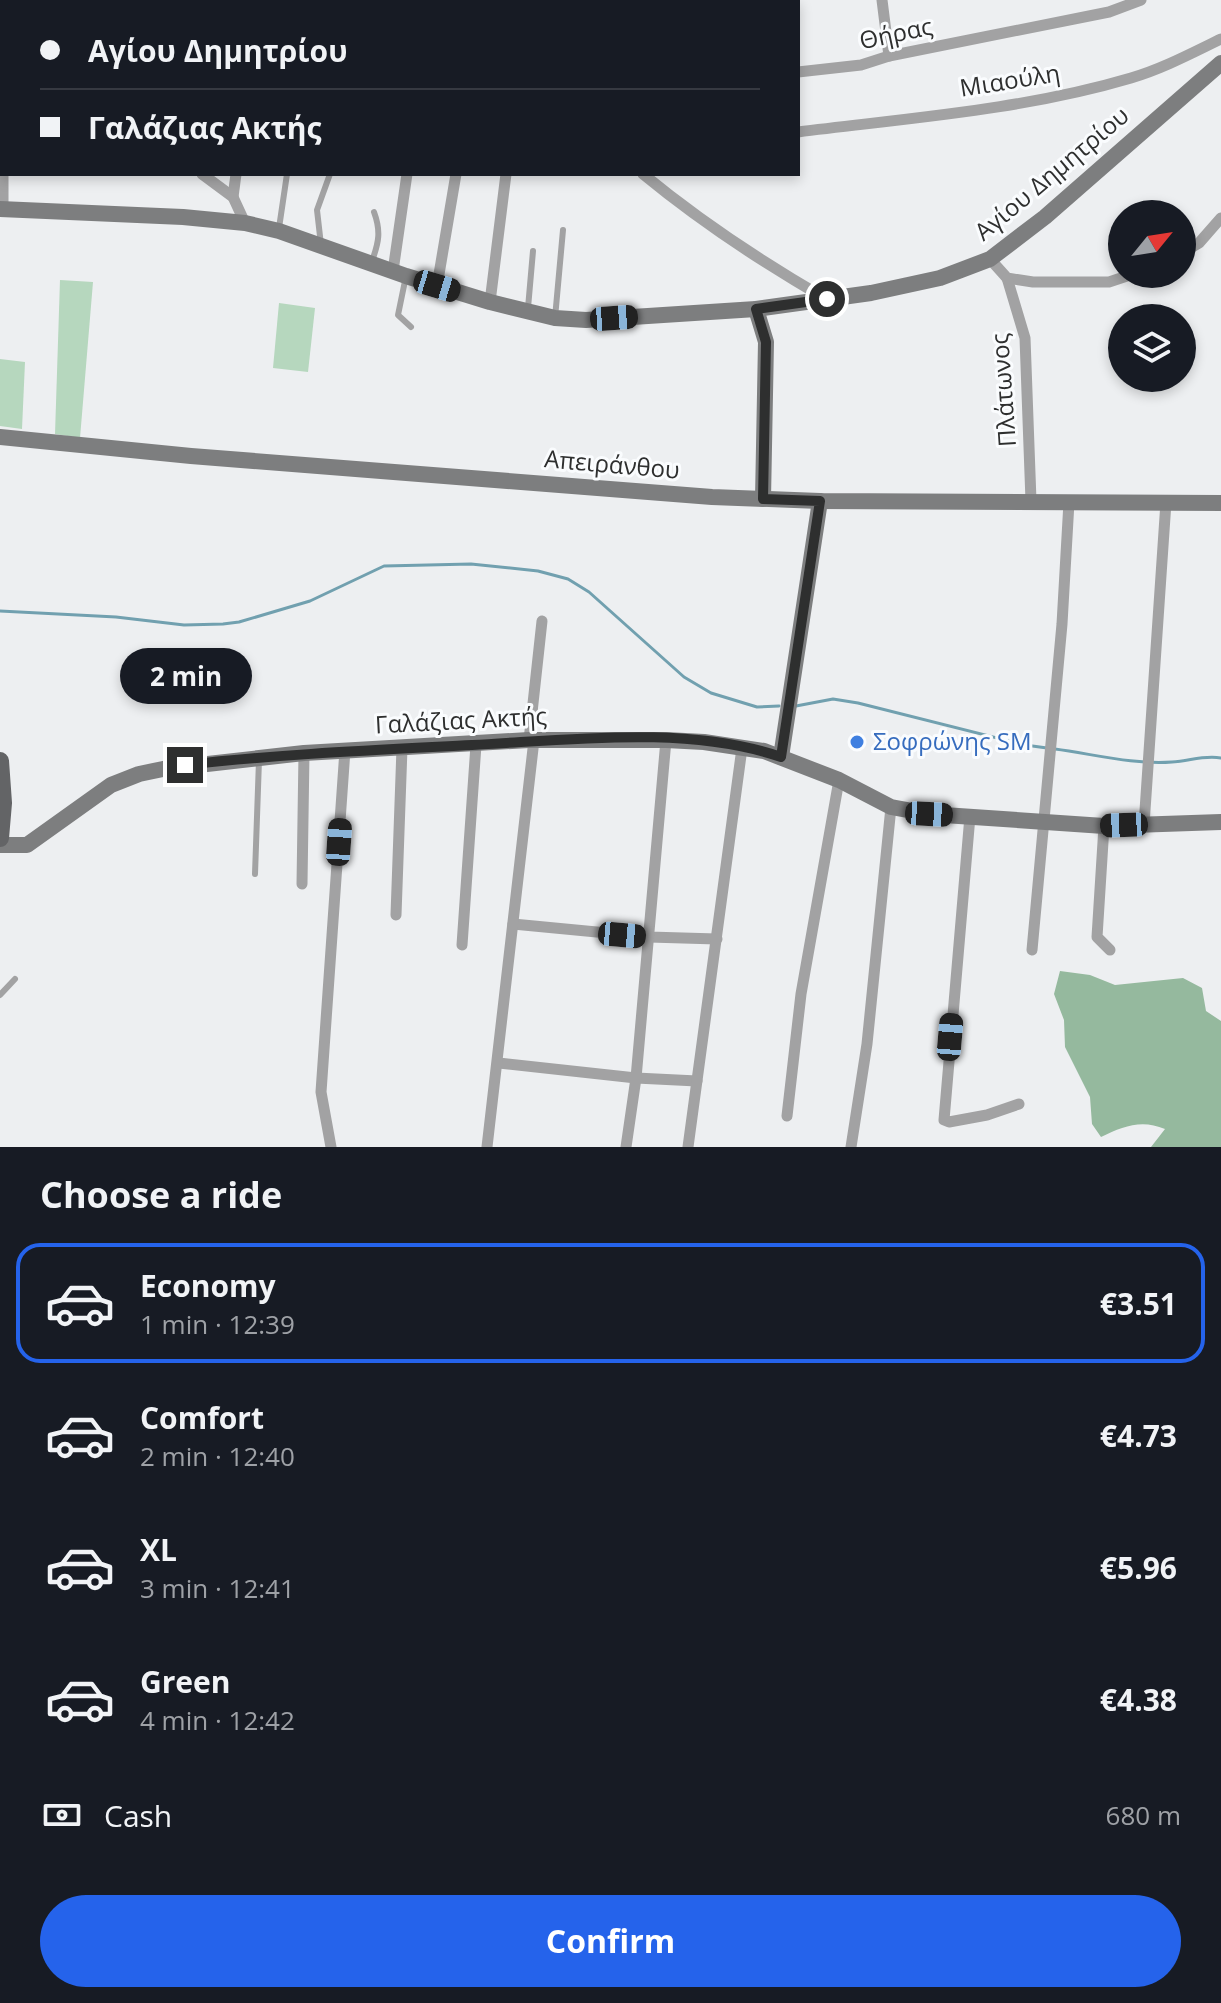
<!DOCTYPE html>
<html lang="en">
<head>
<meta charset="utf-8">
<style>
	:root { --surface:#171b24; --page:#20242c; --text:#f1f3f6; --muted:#9ea1a6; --line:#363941; --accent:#2563eb }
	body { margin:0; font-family:"Open Sans",sans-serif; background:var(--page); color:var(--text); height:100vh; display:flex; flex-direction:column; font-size:30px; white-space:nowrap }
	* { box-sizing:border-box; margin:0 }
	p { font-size:26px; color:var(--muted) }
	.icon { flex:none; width:44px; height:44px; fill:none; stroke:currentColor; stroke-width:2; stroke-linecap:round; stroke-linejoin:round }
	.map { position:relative; height:1147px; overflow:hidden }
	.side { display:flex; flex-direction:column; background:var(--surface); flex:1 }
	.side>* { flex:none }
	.hud { position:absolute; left:0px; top:0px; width:800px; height:176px; box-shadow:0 4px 12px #0003; display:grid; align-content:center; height:176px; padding:0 40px; background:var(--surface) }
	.needle { width:52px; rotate:60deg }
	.buttons { position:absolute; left:1108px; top:200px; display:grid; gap:16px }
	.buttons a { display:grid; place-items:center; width:88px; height:88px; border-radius:50%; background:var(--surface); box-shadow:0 4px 12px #0003; font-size:40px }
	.end { position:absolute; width:36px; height:36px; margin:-18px; border:10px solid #2e2f2f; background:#fff; box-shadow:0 0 0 4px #fff }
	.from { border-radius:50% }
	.bubble { position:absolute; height:56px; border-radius:28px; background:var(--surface); box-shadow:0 4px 12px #0003; font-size:26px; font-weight:700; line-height:56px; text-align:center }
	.car { position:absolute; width:24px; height:48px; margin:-24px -12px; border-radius:10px; box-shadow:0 0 6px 2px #0007; background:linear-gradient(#222 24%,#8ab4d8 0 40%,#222 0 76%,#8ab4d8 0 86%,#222 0) }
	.hud b { display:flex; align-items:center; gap:28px; height:76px; font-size:30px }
	.hud b+b { border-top:2px solid var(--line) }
	.hud i { width:20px; height:20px; background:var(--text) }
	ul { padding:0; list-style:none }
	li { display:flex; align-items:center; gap:24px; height:120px; margin:0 16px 12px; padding:0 24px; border:4px solid transparent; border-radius:24px }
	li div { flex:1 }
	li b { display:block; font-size:30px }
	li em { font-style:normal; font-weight:700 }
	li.active { border-color:var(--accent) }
	li>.icon { width:72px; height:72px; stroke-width:1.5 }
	h2 { padding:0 40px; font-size:36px; line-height:96px }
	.pay { display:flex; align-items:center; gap:20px; height:88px; padding:0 40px; font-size:30px }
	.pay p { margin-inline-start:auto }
	.action { display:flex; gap:16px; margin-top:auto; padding:16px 40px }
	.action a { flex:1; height:92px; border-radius:48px; background:var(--accent); color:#fff; font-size:32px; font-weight:700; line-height:92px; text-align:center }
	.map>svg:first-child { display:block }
	.green { fill:#b6d7be }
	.forest { fill:#95b99e }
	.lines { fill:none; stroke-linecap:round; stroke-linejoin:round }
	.stream { stroke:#71a0af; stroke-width:3 }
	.lane { stroke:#a2a2a3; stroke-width:6 }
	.street { stroke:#a2a2a3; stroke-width:11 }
	.secondary { stroke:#7d7e7f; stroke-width:16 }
	.primary { stroke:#636466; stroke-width:18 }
	.route { stroke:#2e2f2f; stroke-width:10 }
	.shop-dot { fill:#3f7fe0; stroke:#fafcfe; stroke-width:3 }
	.labels { text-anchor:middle; stroke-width:6; stroke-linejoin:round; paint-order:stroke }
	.street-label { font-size:24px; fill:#2e2f2f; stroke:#fafcfe }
	.shop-label { font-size:24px; fill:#366cbe; stroke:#fafcfe; text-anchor:start }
</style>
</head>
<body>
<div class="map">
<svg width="1221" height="1147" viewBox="0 0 1221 1147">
	<rect width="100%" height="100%" fill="#edeff1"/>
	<g class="green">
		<polygon points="60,280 93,282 80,438 55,434"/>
		<polygon points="279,303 315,308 308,372 273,368"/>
		<polygon points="0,359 25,362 22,429 0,426"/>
	</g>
	<path class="forest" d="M 1060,971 L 1090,975 L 1115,985 L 1183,978 L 1202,988 L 1206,1011 L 1221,1021 L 1221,1147 L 1151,1147 L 1165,1129 C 1142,1119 1123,1126 1101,1137 L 1092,1124 L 1090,1097 L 1065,1047 L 1064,1020 L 1054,994 Z"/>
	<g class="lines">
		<g class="stream">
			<polyline points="0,611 116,617 184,625 223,624 239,622 310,601 384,566 471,564 538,571 568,579 589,592 684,677 711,693 757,707 779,706"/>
			<polyline points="796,706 833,699 858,703 1025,745 1047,748"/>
			<path d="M 1055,749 C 1093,754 1134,765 1172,762 C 1190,761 1203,755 1221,758"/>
		</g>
		<g class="lane">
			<polyline points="356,2 357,0"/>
			<polyline points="485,2 486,0"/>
			<polyline points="279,228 287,174"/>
			<polyline points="321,245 317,210 330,174"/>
			<path d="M 372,261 C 379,242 381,231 374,212"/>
			<polyline points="406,276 398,315 411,327"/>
			<polyline points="528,308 533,251"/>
			<polyline points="555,318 563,230"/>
			<polyline points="255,874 259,760"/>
			<polyline points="0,995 15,979"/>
		</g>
		<g class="street">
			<polyline points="414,0 417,2"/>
			<polyline points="716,0 716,2"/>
			<polyline points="882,0 889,56"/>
			<polyline points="535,2 535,0"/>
			<polyline points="798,72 861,65 889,56 1109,12 1141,0"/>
			<path d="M 798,132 C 909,118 1023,110 1131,78 C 1162,69 1192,53 1221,39"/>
			<polyline points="3,174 3,209"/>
			<polyline points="202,174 233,197 245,223"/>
			<path d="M 643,174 C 700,221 762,262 826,299"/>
			<polyline points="233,197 236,174"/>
			<polyline points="1182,253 1199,243 1221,218"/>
			<polyline points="990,259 1007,278 1033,282 1109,282 1133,274"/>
			<polyline points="393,271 407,174"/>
			<polyline points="1007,278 1025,338 1031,501"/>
			<polyline points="437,286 456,174"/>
			<polyline points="490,302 506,174"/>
			<polyline points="529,740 542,621"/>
			<polyline points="970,816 944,1120 949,1122 987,1115 1019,1104"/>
			<polyline points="1144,825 1166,502"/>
			<polyline points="1104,826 1097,937 1110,950"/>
			<polyline points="302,884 304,753"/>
			<polyline points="396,915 402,748"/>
			<polyline points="513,924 649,937 717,939"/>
			<polyline points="462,945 476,745"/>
			<polyline points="1032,950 1062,624 1069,502"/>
			<polyline points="499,1063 636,1078 697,1081"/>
			<polyline points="787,1116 801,994 839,780"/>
			<polyline points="331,1147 321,1092 345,750"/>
			<polyline points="487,1147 534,740"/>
			<polyline points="626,1147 636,1078 666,740"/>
			<polyline points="688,1147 742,748"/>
			<polyline points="851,1147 867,1044 891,807"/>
		</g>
		<g class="secondary">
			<polyline points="0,209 183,217 245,223 279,231 406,276 490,302 555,318 586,320 756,309 871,293 940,278 990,259 1045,217 1221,63"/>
			<polyline points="756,309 766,342 763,499"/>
			<polyline points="0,437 191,456 712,497 820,501 1221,503"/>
			<polyline points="781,757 820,501"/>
			<polyline points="0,845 27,845 111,785 139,774 163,769 304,753 529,740 666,740 704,742 764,751 839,780 891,807 929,814 1104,826 1221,822"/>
		</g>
		<polyline class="primary" points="0,761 3,803 0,838"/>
	</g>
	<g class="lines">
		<path class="route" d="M 185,765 C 281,754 376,750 472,745 C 570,740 687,725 781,757 L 820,501 L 763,499 L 766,342 L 756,309 L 827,299"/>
	</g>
	<circle class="shop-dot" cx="857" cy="742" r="8"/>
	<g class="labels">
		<g class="street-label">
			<text transform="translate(896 34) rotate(-12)" y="8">Θήρας</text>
			<text transform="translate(1010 81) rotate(-9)" y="8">Μιαούλη</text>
			<text transform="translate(1052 174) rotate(-40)" y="8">Αγίου Δημητρίου</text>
			<text transform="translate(1004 390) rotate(-94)" y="8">Πλάτωνος</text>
			<text transform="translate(612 465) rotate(5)" y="8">Απειράνθου</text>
			<text transform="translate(461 721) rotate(-3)" y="8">Γαλάζιας Ακτής</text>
		</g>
		<g class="shop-label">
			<text x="873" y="750">Σοφρώνης SM</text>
		</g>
	</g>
</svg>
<div class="buttons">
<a><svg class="needle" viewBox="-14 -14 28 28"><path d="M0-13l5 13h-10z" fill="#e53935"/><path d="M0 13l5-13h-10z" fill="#9ea1a6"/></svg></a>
<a><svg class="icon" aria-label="layers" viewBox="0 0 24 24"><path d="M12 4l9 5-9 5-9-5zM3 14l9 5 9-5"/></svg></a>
</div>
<i class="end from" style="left:827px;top:299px"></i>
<i class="end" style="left:185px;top:765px"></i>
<div class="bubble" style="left:120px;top:648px;width:132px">2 min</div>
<i class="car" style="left:437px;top:286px;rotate:107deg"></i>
<i class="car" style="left:614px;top:318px;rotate:86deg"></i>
<i class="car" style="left:929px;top:814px;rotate:93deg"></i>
<i class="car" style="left:1124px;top:825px;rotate:268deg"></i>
<i class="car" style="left:339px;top:842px;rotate:4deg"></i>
<i class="car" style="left:622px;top:935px;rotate:95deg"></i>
<i class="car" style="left:950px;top:1037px;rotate:5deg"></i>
<div class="hud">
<b><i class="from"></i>Αγίου Δημητρίου</b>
<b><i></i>Γαλάζιας Ακτής</b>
</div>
</div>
<section class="side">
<h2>Choose a ride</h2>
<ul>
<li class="active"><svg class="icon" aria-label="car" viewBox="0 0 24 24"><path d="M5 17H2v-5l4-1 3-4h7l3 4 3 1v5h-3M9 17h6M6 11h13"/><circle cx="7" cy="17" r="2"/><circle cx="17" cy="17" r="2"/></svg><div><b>Economy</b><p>1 min · 12:39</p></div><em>€3.51</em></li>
<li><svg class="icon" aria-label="car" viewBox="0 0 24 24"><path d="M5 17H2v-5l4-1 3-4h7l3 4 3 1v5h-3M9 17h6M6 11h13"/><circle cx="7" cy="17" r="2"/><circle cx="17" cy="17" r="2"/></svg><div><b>Comfort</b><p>2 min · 12:40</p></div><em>€4.73</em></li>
<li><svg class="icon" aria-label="car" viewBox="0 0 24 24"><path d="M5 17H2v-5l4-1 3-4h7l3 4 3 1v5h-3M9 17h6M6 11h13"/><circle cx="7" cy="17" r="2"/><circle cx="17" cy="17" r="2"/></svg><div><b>XL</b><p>3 min · 12:41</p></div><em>€5.96</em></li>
<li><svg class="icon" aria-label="car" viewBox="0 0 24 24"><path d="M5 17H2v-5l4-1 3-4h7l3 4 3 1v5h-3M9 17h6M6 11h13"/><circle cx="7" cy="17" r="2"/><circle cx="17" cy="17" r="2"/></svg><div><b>Green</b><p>4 min · 12:42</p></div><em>€4.38</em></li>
</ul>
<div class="pay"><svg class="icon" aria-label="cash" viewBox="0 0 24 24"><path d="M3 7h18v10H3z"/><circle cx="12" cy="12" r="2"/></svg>Cash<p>680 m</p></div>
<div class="action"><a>Confirm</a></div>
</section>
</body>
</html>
